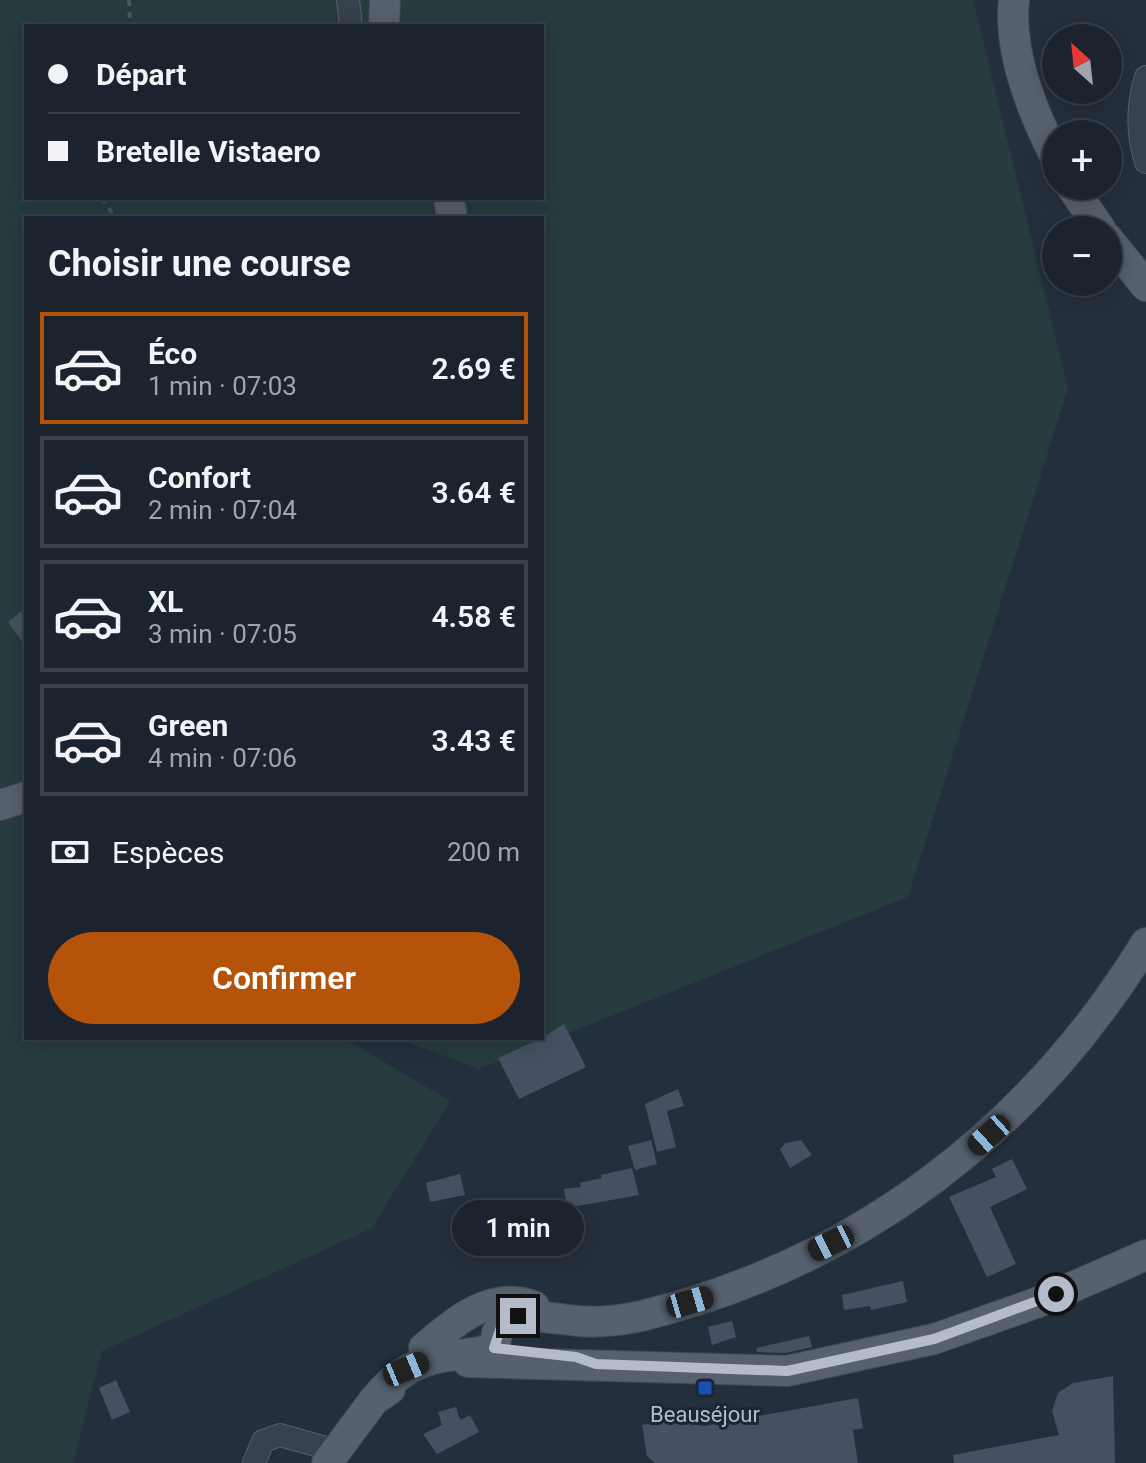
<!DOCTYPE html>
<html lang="fr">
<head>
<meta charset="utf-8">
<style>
	:root { --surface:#1b232e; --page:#282f3a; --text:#f1f3f6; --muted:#a0a4aa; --line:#39404a; --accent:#b45309 }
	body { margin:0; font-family:Roboto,sans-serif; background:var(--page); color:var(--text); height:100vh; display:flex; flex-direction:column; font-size:30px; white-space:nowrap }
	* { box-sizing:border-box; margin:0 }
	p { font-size:26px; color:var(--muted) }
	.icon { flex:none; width:44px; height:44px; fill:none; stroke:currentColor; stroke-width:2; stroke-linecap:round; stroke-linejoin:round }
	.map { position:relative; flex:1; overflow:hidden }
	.sheet { position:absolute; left:24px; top:216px; width:520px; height:824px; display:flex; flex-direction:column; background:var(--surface); border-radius:0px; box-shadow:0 4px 20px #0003,0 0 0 2px var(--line) }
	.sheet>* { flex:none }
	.banner { position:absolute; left:24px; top:24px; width:520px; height:176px; border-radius:0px; box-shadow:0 4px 20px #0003,0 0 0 2px var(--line); display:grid; align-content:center; height:176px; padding:0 24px; background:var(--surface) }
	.needle { width:52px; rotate:333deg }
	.buttons { position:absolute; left:1042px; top:24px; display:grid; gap:16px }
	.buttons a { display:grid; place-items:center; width:80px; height:80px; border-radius:50%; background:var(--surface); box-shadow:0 4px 20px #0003,0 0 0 2px var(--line); font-size:40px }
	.end { position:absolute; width:36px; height:36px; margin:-18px; border:10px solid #b4bcc9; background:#111; box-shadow:0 0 0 4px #111 }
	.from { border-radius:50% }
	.bubble { position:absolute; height:56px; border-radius:28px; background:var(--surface); box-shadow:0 4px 20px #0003,0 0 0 2px var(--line); font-size:26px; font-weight:600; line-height:56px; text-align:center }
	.car { position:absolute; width:24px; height:48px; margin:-24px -12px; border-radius:10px; box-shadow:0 0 6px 2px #0007; background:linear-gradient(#222 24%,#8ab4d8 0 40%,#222 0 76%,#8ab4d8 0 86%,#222 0) }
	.banner b { display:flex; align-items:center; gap:28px; height:76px; font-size:30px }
	.banner b+b { border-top:2px solid var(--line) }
	.banner i { width:20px; height:20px; background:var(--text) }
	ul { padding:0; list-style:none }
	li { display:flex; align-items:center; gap:24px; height:112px; margin:0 16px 12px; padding:0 8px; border:4px solid var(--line); border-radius:0px }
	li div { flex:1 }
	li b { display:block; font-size:30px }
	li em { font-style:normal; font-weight:600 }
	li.selected { border-color:var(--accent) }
	li>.icon { width:72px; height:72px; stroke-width:1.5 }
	h2 { padding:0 24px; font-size:36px; line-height:96px }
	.pay { display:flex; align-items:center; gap:20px; height:88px; padding:0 24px; font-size:30px }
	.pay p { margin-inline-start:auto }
	.action { display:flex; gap:16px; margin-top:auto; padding:16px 24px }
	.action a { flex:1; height:92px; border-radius:48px; background:var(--accent); color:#fff; font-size:32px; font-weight:600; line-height:92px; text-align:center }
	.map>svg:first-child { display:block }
	.green { fill:#263c3f; fill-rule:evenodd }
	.building { fill:#455162 }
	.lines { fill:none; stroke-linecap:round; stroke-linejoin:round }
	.minor-casing { stroke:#565f6c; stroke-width:24 }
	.major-casing { stroke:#414a57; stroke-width:32 }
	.path { stroke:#44595c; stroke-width:4; stroke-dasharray:6 6; stroke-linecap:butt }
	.minor { stroke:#38414e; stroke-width:22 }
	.major { stroke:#56606e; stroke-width:30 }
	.route { stroke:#b4bcc9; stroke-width:10 }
	.transit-dot { fill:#1a4fb4; stroke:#1d2633; stroke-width:3 }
	.labels { text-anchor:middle; stroke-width:6; stroke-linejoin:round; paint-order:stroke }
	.poi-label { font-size:22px; fill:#b4bcc9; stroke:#1d2633 }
</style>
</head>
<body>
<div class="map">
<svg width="1146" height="1463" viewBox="0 0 1146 1463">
	<rect width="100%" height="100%" fill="#242f3e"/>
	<path class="green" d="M 0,0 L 973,0 L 1068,388 L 908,897 L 479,1069 L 396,1038 L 542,1038 L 542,218 L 26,218 L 26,1038 L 344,1038 L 450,1101 L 372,1228 L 102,1351 L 73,1463 L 0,1463 ZM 26,26 L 542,26 L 542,198 L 26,198 Z"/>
	<g class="building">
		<polygon points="26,607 26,647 8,622"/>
		<polygon points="564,1024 586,1067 519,1099 498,1058 542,1038"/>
		<polygon points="678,1089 684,1106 667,1111 676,1147 657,1152 645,1104"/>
		<polygon points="651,1140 657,1164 635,1170 628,1146"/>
		<polygon points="801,1140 812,1155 790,1168 780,1149 786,1143"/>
		<polygon points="1012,1159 1027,1189 990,1207 1016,1264 987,1277 949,1197 996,1177 992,1169"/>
		<polygon points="632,1168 639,1195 567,1208 564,1189 581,1187 580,1183 602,1178 601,1175"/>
		<polygon points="460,1174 465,1195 430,1202 426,1183"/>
		<polygon points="903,1281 907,1302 871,1310 870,1306 844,1310 842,1295"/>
		<polygon points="732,1321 736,1337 712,1345 708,1327"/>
		<polygon points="809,1336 812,1347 785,1353 757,1352 756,1348"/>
		<polygon points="1113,1376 1115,1463 954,1463 953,1455 1059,1435 1052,1411 1058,1393 1073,1383"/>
		<polygon points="116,1380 130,1412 112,1420 99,1388"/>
		<polygon points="858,1398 863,1428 853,1430 858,1463 655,1463 647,1456 642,1425 671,1420 704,1426"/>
		<polygon points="456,1407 460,1420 470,1415 479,1432 437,1454 423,1434 442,1425 438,1412"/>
	</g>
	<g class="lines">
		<g class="minor-casing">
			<g id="minor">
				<polyline points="348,0 351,26"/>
				<path d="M 1146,77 C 1137,106 1137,133 1146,162"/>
				<polyline points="254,1463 263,1441 280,1435 326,1448"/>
			</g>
		</g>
		<g class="major-casing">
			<g id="major">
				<path d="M 1014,0 C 1008,51 1033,113 1056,158"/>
				<polyline points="384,26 385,0"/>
				<polyline points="1071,186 1101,230"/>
				<polyline points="449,198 452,218"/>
				<polyline points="1108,239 1146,286"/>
				<polyline points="0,805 26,797"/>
				<path d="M 424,1348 C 456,1321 490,1290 534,1306"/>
				<polyline points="468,1362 787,1371 934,1339 1036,1303 1146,1255"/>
				<path d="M 374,1400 C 396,1373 420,1358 456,1355 C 471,1353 481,1353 494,1348 L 497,1333 L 507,1319 C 532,1313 554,1319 579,1321 C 599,1323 626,1320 645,1315 C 859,1262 1031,1130 1146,943"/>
				<polyline points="327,1463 374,1400 390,1389"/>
			</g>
		</g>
		<g class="path">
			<polyline points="129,0 130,26"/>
			<polyline points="102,198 114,216 125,218"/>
			<polyline points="134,218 141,218"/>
		</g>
		<use href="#minor" class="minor"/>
		<use href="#major" class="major"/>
	</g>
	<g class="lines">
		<polyline class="route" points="518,1316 502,1324 494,1348 576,1357 596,1364 787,1371 934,1339 1056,1294"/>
	</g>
	<rect class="transit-dot" x="697" y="1380" width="16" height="16" rx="4"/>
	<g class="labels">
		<g class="poi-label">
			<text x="705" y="1422">Beauséjour</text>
		</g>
	</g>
</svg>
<div class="buttons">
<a><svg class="needle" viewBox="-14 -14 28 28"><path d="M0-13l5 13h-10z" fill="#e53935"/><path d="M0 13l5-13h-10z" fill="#a0a4aa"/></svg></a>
<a>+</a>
<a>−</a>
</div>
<i class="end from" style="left:1056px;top:1294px"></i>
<i class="end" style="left:518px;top:1316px"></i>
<div class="bubble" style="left:452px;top:1200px;width:132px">1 min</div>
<i class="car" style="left:989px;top:1135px;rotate:228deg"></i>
<i class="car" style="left:831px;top:1243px;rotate:244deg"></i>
<i class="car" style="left:690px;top:1302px;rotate:74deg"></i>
<i class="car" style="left:406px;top:1369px;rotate:67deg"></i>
<div class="banner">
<b><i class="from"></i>Départ</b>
<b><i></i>Bretelle Vistaero</b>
</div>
<section class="sheet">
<h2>Choisir une course</h2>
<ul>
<li class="selected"><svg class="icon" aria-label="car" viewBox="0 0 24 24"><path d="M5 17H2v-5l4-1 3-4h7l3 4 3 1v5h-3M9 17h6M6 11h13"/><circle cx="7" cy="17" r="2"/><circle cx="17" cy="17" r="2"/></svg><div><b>Éco</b><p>1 min · 07:03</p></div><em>2.69 €</em></li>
<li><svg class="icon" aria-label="car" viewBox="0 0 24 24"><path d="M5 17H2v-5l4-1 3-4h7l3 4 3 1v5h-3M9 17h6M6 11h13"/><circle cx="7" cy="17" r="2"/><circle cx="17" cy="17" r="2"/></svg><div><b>Confort</b><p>2 min · 07:04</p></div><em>3.64 €</em></li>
<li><svg class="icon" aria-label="car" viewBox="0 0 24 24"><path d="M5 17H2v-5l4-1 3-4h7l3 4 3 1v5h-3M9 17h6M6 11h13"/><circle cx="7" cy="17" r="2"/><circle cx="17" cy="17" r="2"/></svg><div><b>XL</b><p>3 min · 07:05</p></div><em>4.58 €</em></li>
<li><svg class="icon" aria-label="car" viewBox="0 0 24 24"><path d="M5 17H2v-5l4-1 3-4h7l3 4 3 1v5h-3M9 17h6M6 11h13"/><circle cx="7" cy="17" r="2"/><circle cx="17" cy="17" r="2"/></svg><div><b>Green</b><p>4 min · 07:06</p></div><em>3.43 €</em></li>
</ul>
<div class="pay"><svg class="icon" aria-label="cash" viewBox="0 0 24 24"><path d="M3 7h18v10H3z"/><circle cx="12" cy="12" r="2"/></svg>Espèces<p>200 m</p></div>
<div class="action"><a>Confirmer</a></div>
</section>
</div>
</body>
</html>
